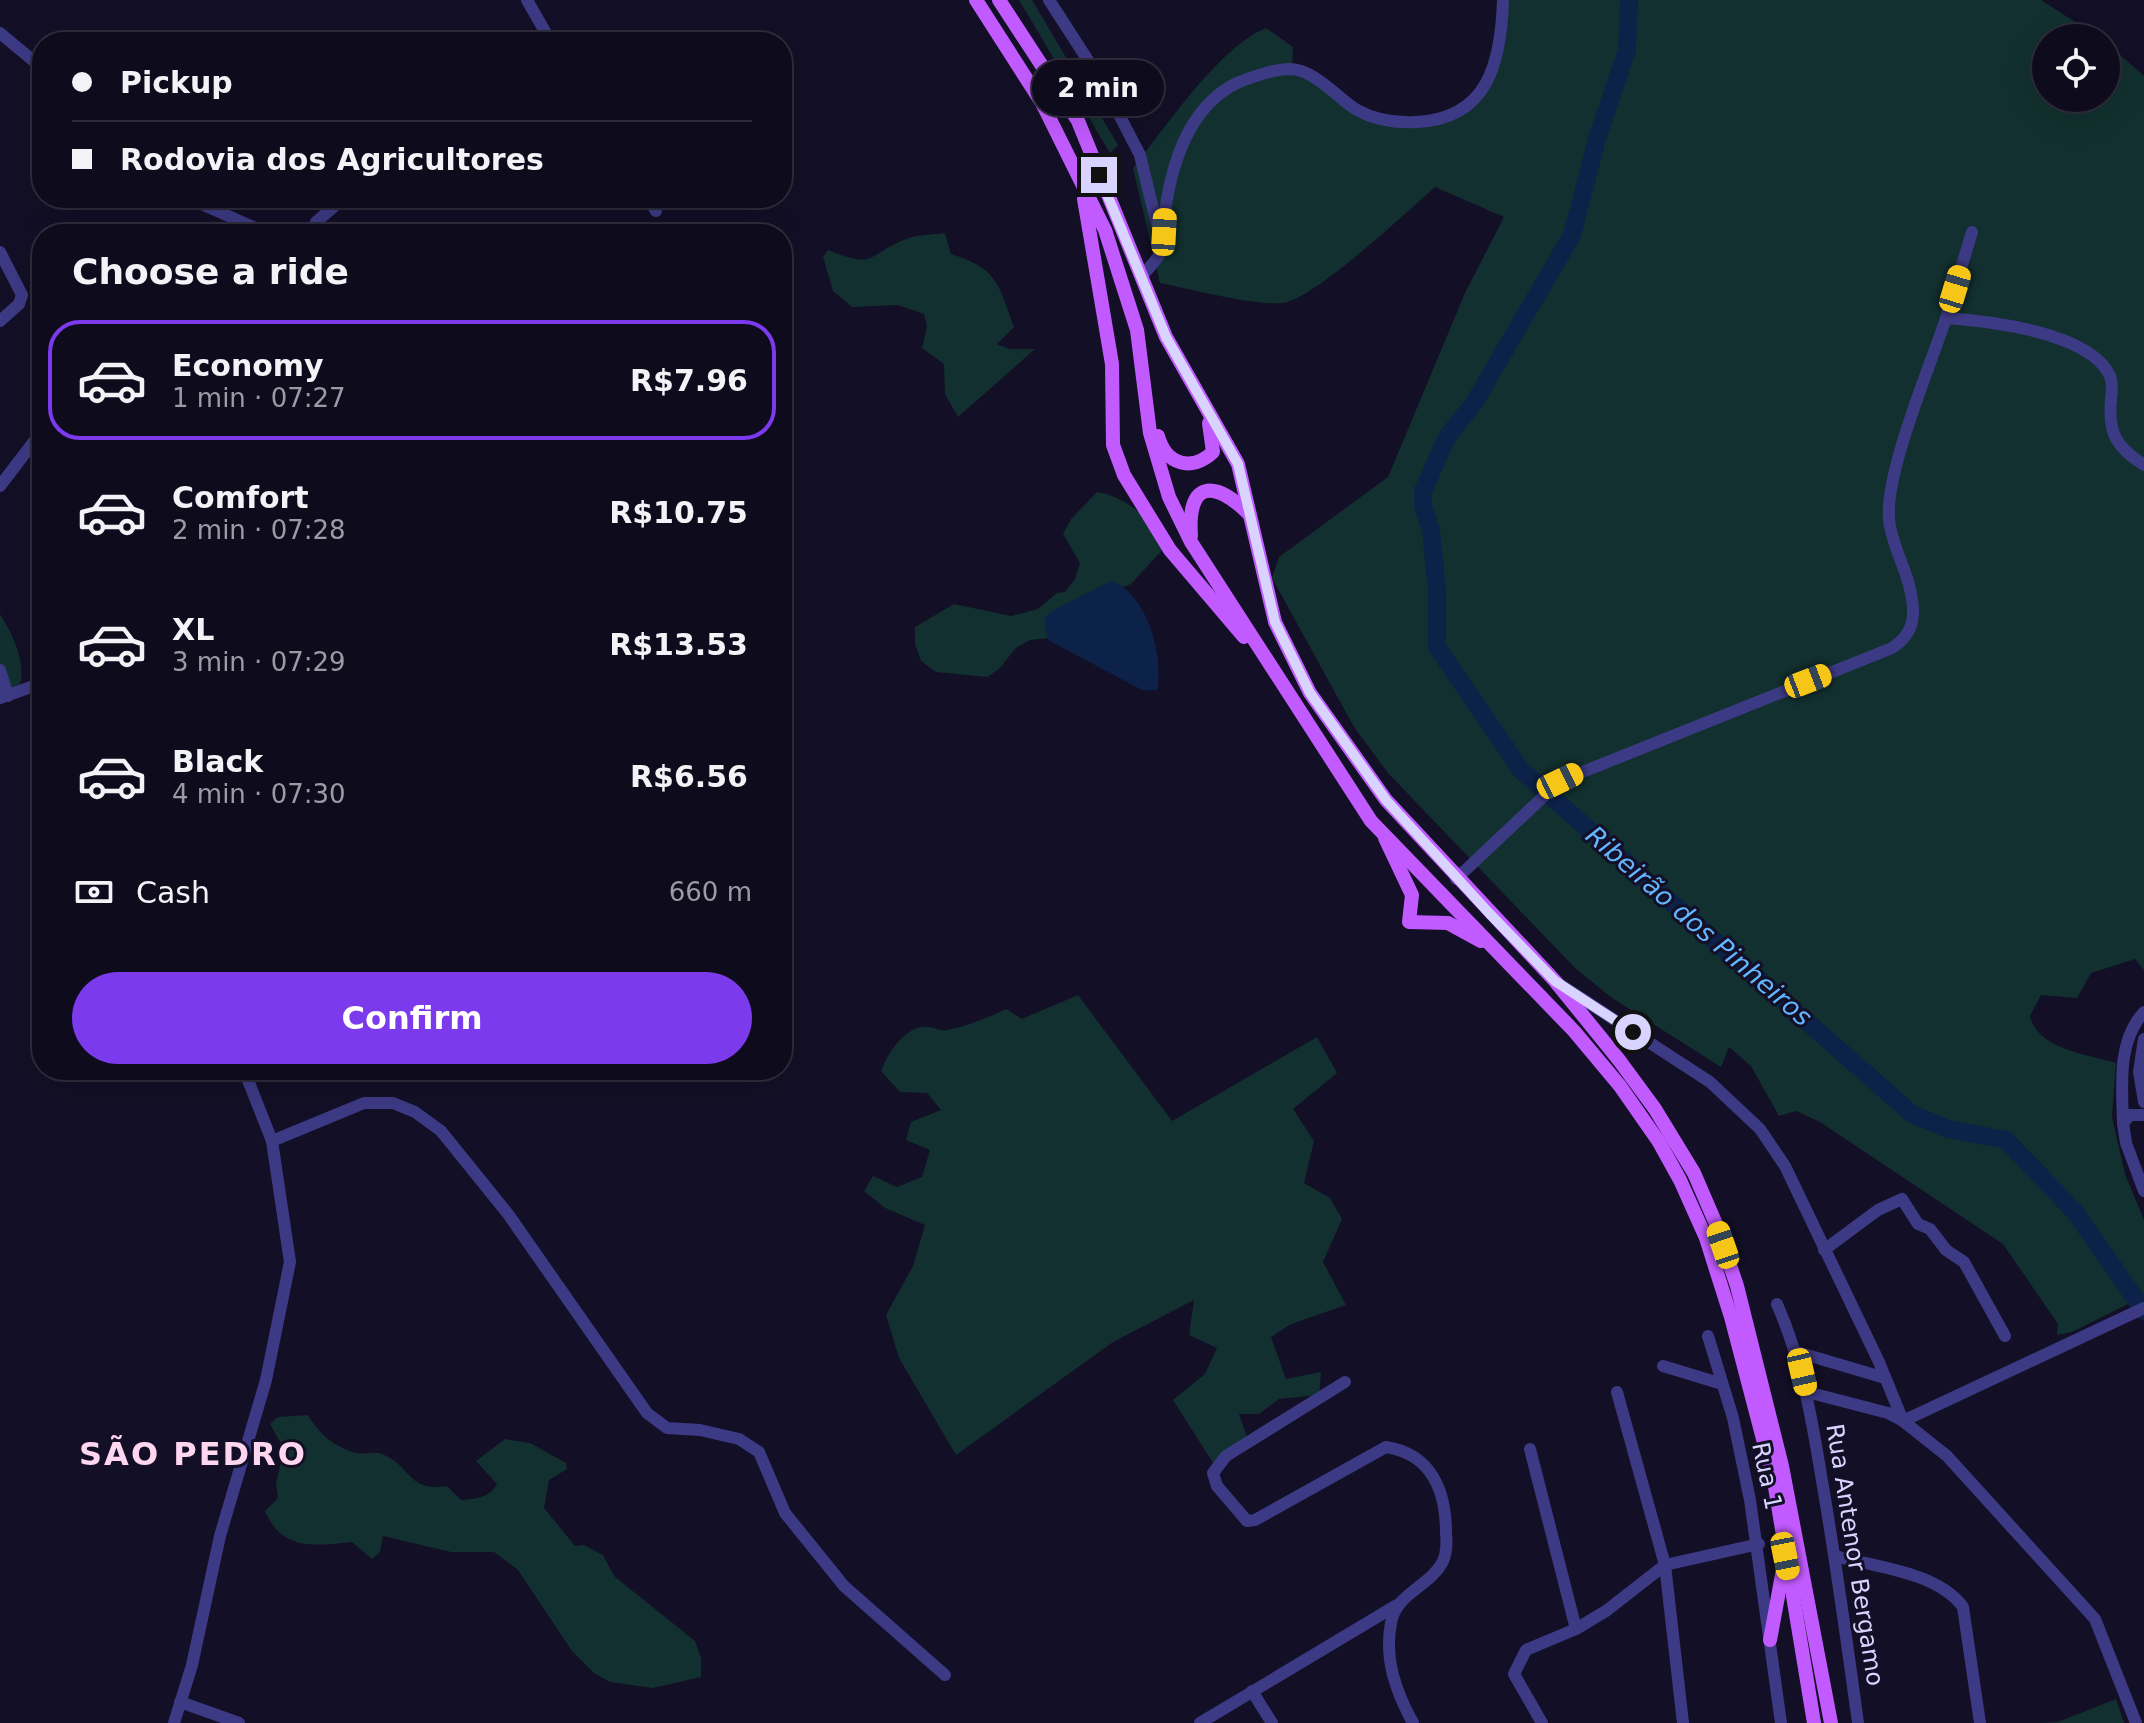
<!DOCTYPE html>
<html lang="en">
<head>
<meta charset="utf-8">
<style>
	:root { --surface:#0e0b1c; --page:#171425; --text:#f1f3f6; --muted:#9b9ba3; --line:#2e2b3b; --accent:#7c3aed }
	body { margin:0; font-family:"DejaVu Sans",sans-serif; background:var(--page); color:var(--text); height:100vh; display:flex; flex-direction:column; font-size:30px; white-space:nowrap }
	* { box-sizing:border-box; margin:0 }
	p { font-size:26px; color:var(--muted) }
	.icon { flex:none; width:44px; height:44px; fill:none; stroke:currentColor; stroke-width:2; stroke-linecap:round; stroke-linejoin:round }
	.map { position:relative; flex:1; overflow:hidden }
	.details { position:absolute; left:32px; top:224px; width:760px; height:856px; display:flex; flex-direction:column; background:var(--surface); border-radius:32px; box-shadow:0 8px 32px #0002,0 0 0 2px var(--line) }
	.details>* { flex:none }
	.guide { position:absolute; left:32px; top:32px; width:760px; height:176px; border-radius:32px; box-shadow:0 8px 32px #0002,0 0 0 2px var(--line); display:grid; align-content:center; height:176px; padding:0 40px; background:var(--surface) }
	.controls { position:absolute; left:2032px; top:24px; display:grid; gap:16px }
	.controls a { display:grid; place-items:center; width:88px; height:88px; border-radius:50%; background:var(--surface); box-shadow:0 8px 32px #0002,0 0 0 2px var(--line); font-size:40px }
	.end { position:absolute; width:36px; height:36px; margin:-18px; border:10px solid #d9d4ff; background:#111; box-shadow:0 0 0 4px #111 }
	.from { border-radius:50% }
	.bubble { position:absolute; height:56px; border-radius:28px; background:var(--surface); box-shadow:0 8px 32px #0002,0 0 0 2px var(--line); font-size:26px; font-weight:700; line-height:56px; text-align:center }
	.car { position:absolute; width:24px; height:48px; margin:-24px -12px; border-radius:10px; box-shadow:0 0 6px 2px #0007; background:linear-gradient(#f5c518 24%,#345 0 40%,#f5c518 0 76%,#345 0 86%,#f5c518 0) }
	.guide b { display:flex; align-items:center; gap:28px; height:76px; font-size:30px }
	.guide b+b { border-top:2px solid var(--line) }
	.guide i { width:20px; height:20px; background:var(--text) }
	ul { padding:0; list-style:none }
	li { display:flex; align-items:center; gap:24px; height:120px; margin:0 16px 12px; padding:0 24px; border:4px solid transparent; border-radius:32px }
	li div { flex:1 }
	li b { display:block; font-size:30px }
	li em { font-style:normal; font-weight:700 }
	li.on { border-color:var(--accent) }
	li>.icon { width:72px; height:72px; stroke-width:1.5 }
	h2 { padding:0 40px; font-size:36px; line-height:96px }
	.pay { display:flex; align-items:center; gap:20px; height:88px; padding:0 40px; font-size:30px }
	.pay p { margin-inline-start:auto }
	.button { display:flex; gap:16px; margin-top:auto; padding:16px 40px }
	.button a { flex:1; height:92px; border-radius:48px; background:var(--accent); color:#fff; font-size:32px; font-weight:700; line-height:92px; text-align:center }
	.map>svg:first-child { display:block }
	.green { fill:#12302f }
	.water { fill:#0c2248 }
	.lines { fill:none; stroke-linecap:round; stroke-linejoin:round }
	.river { stroke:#0c2248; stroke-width:18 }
	.minor { stroke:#3d3a85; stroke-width:12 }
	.major { stroke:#c25bff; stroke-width:14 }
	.route { stroke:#d9d4ff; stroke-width:10 }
	.labels { text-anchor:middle; stroke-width:6; stroke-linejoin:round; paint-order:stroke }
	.street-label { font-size:24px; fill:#d9d4ff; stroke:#130f26 }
	.water-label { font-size:26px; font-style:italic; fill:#62b6ff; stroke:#130f26 }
	.district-label { font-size:32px; font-weight:bold; letter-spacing:2px; fill:#ffd6f0; stroke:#130f26 }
</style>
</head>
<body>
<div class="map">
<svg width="2144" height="1723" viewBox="0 0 2144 1723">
	<rect width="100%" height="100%" fill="#130f26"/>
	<g class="green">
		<polygon points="1019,0 1032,0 1118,145 1110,153"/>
		<path d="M 1503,0 L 2041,0 L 2100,38 L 2046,38 L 2046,98 L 2106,98 L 2106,42 L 2144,76 L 2144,970 L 2135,959 L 2091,973 L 2077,998 L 2041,995 L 2030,1016 C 2038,1050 2087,1054 2116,1063 L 2112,1117 L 2125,1174 L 2144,1220 L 2144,1296 L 2072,1332 L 2057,1335 L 2058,1324 L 2003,1244 L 1820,1122 L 1796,1111 L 1779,1116 L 1751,1066 L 1729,1047 L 1721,1067 L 1612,998 L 1575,968 L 1388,773 L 1354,727 L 1272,578 L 1279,557 L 1388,477 L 1465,293 L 1504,217 L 1435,187 C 1408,211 1314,299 1283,303 C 1255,306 1189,289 1160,283 L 1133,168 C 1166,127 1219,47 1266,28 L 1293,47 L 1292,69 L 1356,110 L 1431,122 L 1484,89 Z"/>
		<path d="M 945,233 L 951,254 C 998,269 998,283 1014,327 L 997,344 L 1009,349 L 1035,349 L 958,417 L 945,394 L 944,364 L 922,348 L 927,326 L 924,314 L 898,305 L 852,307 L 833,291 L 823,257 L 828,250 C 876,270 866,255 906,239 C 918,234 933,235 945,233 Z"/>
		<path d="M 1097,492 C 1125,496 1153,520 1167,545 L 1131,584 L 1097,597 L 1048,638 L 1030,640 L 1016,648 L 999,669 L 987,677 L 936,672 L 921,661 L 915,644 L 915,627 L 954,604 L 1011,616 L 1038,609 L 1057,593 L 1065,592 L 1075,579 L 1080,563 L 1063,534 L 1071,519 Z"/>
		<path d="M 0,615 C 11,629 31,673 17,689 C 13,694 5,697 0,700 Z"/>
		<path d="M 1078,995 L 1172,1121 L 1317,1037 L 1337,1073 L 1293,1109 L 1314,1141 L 1304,1183 L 1330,1198 L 1342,1219 L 1323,1262 L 1346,1305 L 1291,1324 L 1271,1337 L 1286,1379 L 1321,1372 L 1319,1395 L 1279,1399 L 1259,1414 L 1239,1414 L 1247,1437 L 1213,1463 L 1173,1400 L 1205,1374 L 1217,1348 L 1189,1335 L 1194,1300 L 1113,1342 L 956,1455 L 899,1358 L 886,1315 L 913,1266 L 925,1225 L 885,1208 L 864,1191 L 873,1176 L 897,1187 L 922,1177 L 930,1150 L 906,1140 L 911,1122 L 941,1110 L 927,1093 L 900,1092 L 881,1071 C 888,1053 906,1024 929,1027 C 936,1028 940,1031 947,1030 C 968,1026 987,1018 1006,1009 L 1022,1019 Z"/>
		<path d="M 308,1415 C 318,1433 335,1448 357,1453 C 364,1455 374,1451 382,1454 C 411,1465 408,1493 447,1486 L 461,1500 C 476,1499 489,1498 497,1484 L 476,1461 L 505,1439 L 530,1443 L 566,1463 L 567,1469 L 549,1480 L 544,1508 L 575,1546 L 584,1545 L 603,1555 L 614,1576 L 695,1641 L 701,1658 L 701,1677 L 653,1688 L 610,1682 L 594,1673 L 572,1651 L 518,1570 L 494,1552 L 451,1552 L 383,1536 L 380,1552 L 372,1559 L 352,1542 C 314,1546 282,1551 265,1511 L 278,1498 L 276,1483 L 284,1449 L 270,1424 L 278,1417 Z"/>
		<polygon points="2116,1699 2124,1723 2040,1723 2058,1722"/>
	</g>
	<path class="water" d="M 1111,581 C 1147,593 1164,656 1157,690 L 1142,690 L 1048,640 L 1044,619 L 1050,612 Z"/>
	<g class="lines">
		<polyline class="river" points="1629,0 1627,50 1597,139 1572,235 1474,403 1447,437 1423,491 1423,506 1431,530 1437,590 1437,647 1521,770 1912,1114 1948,1129 2006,1140 2075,1212 2144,1311"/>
		<g class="minor">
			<polyline points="527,0 551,42"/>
			<polyline points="1049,0 1102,82 1140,155 1162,246"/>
			<polyline points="0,33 42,68"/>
			<polyline points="188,198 269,234"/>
			<polyline points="648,198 656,211"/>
			<polyline points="312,234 316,222 344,198"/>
			<polyline points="0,252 22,295 19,304 0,321"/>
			<path d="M 1141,277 C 1148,269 1160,257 1163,248 C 1166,237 1163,222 1165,211 C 1172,163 1189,106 1237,83 C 1251,77 1275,69 1290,69 C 1316,70 1337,98 1357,110 C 1375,120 1396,123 1416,122 C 1489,119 1501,61 1503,0"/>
			<polyline points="1946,318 1972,232"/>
			<polyline points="0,486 42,431"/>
			<polyline points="0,670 8,696"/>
			<polyline points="0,698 42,683"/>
			<path d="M 1456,879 L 1560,781 L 1892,648 C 1915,633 1916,615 1910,589 C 1905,566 1891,543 1889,519 C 1885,472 1930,367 1946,318 C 1988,321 2090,332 2110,376 C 2113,383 2112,392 2111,400 C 2108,433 2116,447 2144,465"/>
			<polyline points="1561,985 1710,1082 1760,1129 1785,1166 1879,1362 1903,1421 1947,1456 2095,1619 2136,1723"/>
			<polyline points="2144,1039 2139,1072 2144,1102"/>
			<polyline points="2144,1115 2130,1115 2123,1123 2126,1143 2144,1191"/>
			<path d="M 2123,1123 C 2122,1086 2117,1041 2144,1012"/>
			<polyline points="272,1141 364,1103 393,1103 415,1112 441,1131 508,1214 647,1413 667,1428 700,1430 739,1439 759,1452 785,1513 844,1586 945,1675"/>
			<polyline points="1824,1250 1878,1210 1902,1199 1918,1224 1930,1229 1946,1250 1964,1262 2005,1336"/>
			<path d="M 1777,1304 C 1802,1361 1812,1419 1822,1481 C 1836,1561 1847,1642 1858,1723"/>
			<polyline points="1708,1336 1733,1418 1750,1500 1781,1723"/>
			<polyline points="1797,1352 1885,1378"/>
			<polyline points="1663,1366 1722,1384"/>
			<path d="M 1345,1382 L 1226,1456 L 1213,1473 L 1217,1486 L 1247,1521 L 1255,1520 L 1386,1447 C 1432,1454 1446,1492 1446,1533 C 1447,1543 1447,1554 1442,1563 C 1429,1587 1396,1593 1391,1623 C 1384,1659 1396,1692 1413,1723"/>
			<polyline points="1617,1392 1665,1565 1683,1723"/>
			<polyline points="1807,1392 1888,1413 1903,1421"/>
			<polyline points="1903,1421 2144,1308"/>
			<polyline points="1530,1449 1576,1629"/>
			<path d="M 1835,1556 C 1876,1567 1937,1572 1963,1607 L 1980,1723"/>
			<polyline points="1252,1691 1272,1723"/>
			<polyline points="180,1702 239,1723"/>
			<polyline points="174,1723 192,1665 220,1536 266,1380 290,1262 272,1141 244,1070"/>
			<polyline points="1200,1723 1397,1605"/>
			<polyline points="1542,1723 1514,1674 1526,1650 1576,1629 1606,1611 1665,1565 1759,1544"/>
		</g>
		<g class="major">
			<polyline points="976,0 1042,103 1105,230 1137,330 1150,433 1169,497 1191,542 1371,821 1574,1031 1620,1086 1659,1142 1680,1180 1706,1238 1731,1317 1774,1481 1814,1723"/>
			<polyline points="999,0 1078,121 1166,337 1238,464 1275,622 1310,693 1386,800 1555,981 1619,1060 1655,1109 1694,1173 1716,1224 1737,1286 1782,1466 1831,1723"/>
			<polyline points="1084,199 1112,364 1113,445 1124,475 1170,550 1244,637"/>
			<path d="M 1158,436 C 1166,465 1192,472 1213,452 L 1209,423"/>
			<path d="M 1191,536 C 1187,481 1214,479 1249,514"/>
			<polyline points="1385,838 1412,895 1409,922 1448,923 1481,941"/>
			<polyline points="1770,1640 1784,1564"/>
		</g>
	</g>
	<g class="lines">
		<polyline class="route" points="1099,175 1166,337 1238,464 1275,622 1310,693 1386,800 1489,913 1555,981 1633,1032"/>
	</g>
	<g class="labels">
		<g class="street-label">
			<text transform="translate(1767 1476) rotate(78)" y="8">Rua 1</text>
			<text transform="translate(1855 1555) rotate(81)" y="8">Rua Antenor Bergamo</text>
		</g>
		<g class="water-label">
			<text transform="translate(1699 926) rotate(41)" y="9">Ribeirão dos Pinheiros</text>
		</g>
		<g class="district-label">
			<text x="193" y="1465">SÃO PEDRO</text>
		</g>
	</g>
</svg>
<div class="controls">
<a><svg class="icon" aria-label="locate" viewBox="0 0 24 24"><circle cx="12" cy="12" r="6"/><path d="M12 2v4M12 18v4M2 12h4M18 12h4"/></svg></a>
</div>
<i class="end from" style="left:1633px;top:1032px"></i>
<i class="end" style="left:1099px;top:175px"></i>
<div class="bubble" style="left:1032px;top:60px;width:132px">2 min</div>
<i class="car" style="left:1164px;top:232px;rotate:3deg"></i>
<i class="car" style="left:1955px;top:289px;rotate:17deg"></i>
<i class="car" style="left:1808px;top:681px;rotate:69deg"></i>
<i class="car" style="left:1560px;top:781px;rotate:64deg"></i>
<i class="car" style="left:1723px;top:1245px;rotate:341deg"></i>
<i class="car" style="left:1802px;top:1372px;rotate:167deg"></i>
<i class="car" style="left:1785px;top:1556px;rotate:169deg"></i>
<div class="guide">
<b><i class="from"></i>Pickup</b>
<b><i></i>Rodovia dos Agricultores</b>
</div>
<section class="details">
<h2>Choose a ride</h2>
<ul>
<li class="on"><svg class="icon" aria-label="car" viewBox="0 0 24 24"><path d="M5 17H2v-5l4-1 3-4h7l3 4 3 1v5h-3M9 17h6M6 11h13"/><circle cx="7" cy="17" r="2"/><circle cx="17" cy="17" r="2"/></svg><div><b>Economy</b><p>1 min · 07:27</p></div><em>R$7.96</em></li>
<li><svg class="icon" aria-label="car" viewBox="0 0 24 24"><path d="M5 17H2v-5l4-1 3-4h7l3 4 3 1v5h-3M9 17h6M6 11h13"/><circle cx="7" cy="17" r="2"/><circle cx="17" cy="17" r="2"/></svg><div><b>Comfort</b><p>2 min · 07:28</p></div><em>R$10.75</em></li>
<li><svg class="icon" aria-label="car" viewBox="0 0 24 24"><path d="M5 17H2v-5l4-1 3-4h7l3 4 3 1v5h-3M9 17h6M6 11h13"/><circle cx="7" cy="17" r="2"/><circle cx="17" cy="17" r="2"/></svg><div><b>XL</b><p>3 min · 07:29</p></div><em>R$13.53</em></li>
<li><svg class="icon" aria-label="car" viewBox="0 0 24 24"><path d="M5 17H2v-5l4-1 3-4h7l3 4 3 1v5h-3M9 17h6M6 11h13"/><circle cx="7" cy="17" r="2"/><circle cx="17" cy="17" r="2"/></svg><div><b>Black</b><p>4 min · 07:30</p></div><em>R$6.56</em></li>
</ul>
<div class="pay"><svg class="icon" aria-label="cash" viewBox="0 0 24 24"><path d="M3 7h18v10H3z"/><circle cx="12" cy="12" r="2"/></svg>Cash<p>660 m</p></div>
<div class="button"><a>Confirm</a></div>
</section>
</div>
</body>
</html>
